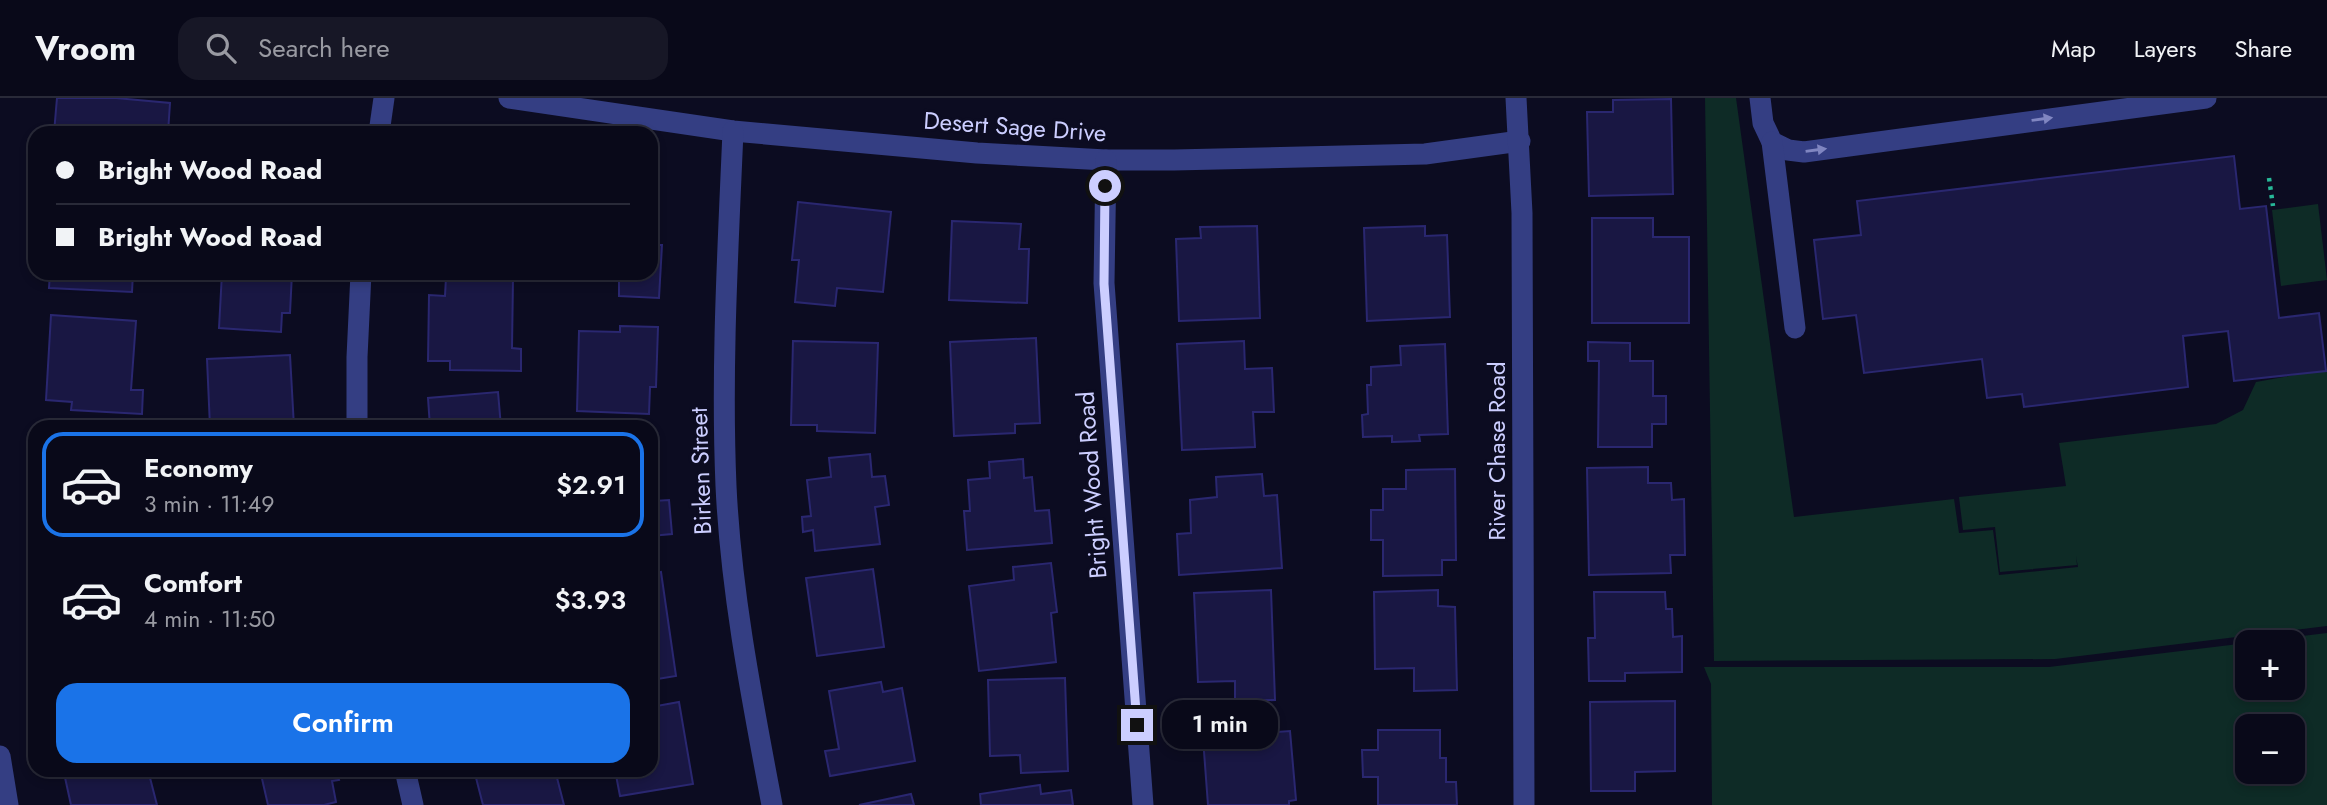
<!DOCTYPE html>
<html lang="en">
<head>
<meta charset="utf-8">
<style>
	:root { --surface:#090919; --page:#171726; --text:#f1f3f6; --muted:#999aa2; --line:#292a38; --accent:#1a73e8 }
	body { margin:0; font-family:Jost,sans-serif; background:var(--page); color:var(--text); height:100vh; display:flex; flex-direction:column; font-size:26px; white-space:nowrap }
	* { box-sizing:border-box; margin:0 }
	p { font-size:23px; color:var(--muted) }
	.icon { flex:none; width:38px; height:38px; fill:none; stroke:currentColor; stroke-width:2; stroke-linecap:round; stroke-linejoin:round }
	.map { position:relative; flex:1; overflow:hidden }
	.sheet { position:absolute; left:28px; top:322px; width:630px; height:357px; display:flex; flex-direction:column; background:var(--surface); border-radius:21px; box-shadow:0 4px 10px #0003,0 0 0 2px var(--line) }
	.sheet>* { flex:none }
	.hud { position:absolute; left:28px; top:28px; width:630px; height:154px; border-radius:21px; box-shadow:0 4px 10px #0003,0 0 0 2px var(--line); display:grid; align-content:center; height:154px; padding:0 28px; background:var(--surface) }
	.fabs { position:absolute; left:2235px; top:532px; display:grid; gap:14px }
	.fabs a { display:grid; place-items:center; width:70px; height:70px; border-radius:14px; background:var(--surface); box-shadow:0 4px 10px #0003,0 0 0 2px var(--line); font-size:35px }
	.end { position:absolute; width:32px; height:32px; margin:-16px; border:9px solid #ccceff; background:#111; box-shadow:0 0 0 4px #111 }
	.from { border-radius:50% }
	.bubble { position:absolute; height:49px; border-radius:21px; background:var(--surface); box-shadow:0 4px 10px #0003,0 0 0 2px var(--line); font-size:23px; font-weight:600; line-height:49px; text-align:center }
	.hud b { display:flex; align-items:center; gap:24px; height:66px; font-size:26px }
	.hud b+b { border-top:2px solid var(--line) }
	.hud i { width:18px; height:18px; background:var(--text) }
	ul { padding:12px 0 0; list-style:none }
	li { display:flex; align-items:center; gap:21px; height:105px; margin:0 14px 10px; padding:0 14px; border:4px solid transparent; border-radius:21px }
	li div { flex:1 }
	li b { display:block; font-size:26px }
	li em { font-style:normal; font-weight:600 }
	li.current { border-color:var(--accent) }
	li>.icon { width:63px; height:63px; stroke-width:1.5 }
	.button { display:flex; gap:14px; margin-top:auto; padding:14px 28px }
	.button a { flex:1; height:80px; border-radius:21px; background:var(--accent); color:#fff; font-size:28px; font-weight:600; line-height:80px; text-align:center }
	header { display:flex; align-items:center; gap:42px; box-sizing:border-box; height:98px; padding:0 35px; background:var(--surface); border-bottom:2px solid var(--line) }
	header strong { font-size:33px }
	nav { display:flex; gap:38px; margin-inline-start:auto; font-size:24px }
	.search { width:490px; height:63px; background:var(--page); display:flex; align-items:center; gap:18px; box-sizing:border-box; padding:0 24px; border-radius:21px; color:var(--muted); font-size:26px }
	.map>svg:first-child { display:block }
	.green { fill:#0e2b26; fill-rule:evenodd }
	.building { fill:#191743; stroke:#2a2770; stroke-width:2 }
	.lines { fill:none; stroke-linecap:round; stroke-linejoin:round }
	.path { stroke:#27b898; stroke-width:4.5; stroke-dasharray:3.5 5; stroke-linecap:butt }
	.minor { stroke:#343e83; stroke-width:21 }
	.oneway { fill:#8086c1 }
	.route { stroke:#ccceff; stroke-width:9 }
	.labels { text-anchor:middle; stroke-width:6; stroke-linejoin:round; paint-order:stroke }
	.street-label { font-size:24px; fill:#ccceff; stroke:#0c0c21 }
</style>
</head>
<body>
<header>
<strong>Vroom</strong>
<div class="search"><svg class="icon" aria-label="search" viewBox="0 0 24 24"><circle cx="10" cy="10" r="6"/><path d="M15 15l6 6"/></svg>Search here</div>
<nav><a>Map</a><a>Layers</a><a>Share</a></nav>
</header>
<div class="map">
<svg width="2327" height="707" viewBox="0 0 2327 707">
	<rect width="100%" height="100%" fill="#0c0c21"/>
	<g class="green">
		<polygon points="1705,0 1736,0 1794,419 1954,401 1959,435 1993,432 1999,477 2078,469 2076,458 2077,467 2000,474 1995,429 1963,432 1959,399 2066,388 2059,345 2216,326 2243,312 2256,284 2327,271 2327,528 2055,561 1714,563"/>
		<polygon points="2318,106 2327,182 2281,188 2272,112"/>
		<path d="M 2327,535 L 2327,707 L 1712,707 L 1711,586 L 1704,569 L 2049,569 L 2247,545 L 2247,590 L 2292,590 L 2292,544 L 2252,544 ZM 2247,628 L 2292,628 L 2292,674 L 2247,674 Z"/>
	</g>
	<g class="building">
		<polygon points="57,0 116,0 170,5 168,35 54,35"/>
		<polygon points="1671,1 1673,96 1589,98 1587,14 1613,14 1613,2"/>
		<polygon points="221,28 305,35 221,35"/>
		<polygon points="2234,58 2240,111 2266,108 2279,220 2319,215 2326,273 2234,283 2228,233 2183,238 2188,289 2024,309 2022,296 1987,300 1982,261 1864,275 1856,217 1823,221 1814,142 1861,137 1857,103"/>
		<polygon points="651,100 655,101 652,147 662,147 659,200 619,198 619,180 577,178 577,175 651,175"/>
		<polygon points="798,104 891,114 883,194 837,190 835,208 795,204 799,162 792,162"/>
		<polygon points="1592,120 1653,120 1653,139 1689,139 1689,225 1592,225"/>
		<polygon points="952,123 1021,126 1019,151 1029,151 1027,205 949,202"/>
		<polygon points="1257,128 1260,220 1179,223 1176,141 1201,140 1200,129"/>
		<polygon points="1425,128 1425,138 1447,137 1450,219 1367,223 1364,130"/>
		<polygon points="50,175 133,175 132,194 49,190"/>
		<polygon points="222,175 292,175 290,215 282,215 281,234 219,230"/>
		<polygon points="446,179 513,180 512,250 521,251 521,273 450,272 450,263 428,263 429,197 445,198"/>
		<polygon points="51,217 136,223 131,292 143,292 142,316 71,312 72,304 46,302"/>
		<polygon points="620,228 658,229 656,289 650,289 649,316 577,313 579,233 620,234"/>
		<polygon points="1036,240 1040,325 1015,326 1015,335 954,338 950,244"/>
		<polygon points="793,243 878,245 875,335 817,333 817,327 791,327"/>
		<polygon points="1244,243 1245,271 1272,270 1274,314 1253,314 1255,349 1182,352 1177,246"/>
		<polygon points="1588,244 1630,245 1630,263 1653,263 1653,298 1666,298 1666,326 1652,326 1652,349 1598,349 1599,263 1588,263"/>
		<polygon points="1445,246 1448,336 1419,337 1420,343 1392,344 1392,338 1363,339 1362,317 1368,316 1367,287 1371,287 1371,269 1401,267 1400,248"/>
		<polygon points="290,257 294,329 210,329 207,261"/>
		<polygon points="498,294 501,329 430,329 428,300"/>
		<polygon points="49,326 111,329 49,329"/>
		<polygon points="870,356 872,379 885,378 889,407 875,409 880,446 815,453 813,432 803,434 802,419 811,418 807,382 831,379 829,360"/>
		<polygon points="1023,361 1024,380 1032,379 1035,413 1049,412 1052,445 967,452 964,413 970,413 968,382 990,380 989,364"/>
		<polygon points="1648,369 1648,385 1671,385 1672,402 1684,401 1685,457 1670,457 1671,475 1589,477 1587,370"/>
		<polygon points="651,371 654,403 669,402 672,436 651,438"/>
		<polygon points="1455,371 1456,462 1442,462 1442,477 1383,478 1383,442 1371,442 1371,412 1383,412 1383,391 1406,391 1406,372"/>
		<polygon points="1262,376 1264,398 1277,397 1282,470 1179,477 1177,436 1191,435 1190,402 1217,399 1216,379"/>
		<polygon points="1051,465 1057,514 1051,515 1056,564 979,573 969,488 1014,482 1013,469"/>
		<polygon points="873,471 884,549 817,558 806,480"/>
		<polygon points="661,474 676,578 651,582 651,476"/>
		<polygon points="1271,492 1275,602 1235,603 1235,583 1198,584 1194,495"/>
		<polygon points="1438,492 1438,508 1455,509 1457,592 1414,593 1414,570 1375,571 1374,494"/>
		<polygon points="1594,494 1665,494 1666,511 1672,511 1673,539 1682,538 1682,574 1625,575 1625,583 1589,583 1588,540 1595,540"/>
		<polygon points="1065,580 1068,673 1021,675 1020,657 990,658 988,582"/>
		<polygon points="881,584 883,594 902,590 915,663 830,678 825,653 839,651 829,593"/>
		<polygon points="1675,603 1675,673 1635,674 1635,693 1591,693 1590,604"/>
		<polygon points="679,604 693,686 620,698 615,672 651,672 651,609"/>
		<polygon points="1378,632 1440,632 1440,660 1446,660 1446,684 1456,684 1457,707 1378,707 1378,679 1363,679 1362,652 1378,652"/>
		<polygon points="1290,633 1296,702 1289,703 1289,707 1208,707 1203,640"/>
		<polygon points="78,672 148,672 157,707 71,707 64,675"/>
		<polygon points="260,672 336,672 339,682 332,683 336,704 324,707 268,707"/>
		<polygon points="474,672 555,672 564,707 483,707"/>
		<polygon points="1040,687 1041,696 1071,692 1073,707 981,707 980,696"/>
		<polygon points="911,696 914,707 859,707"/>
	</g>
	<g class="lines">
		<polyline class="path" points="2269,80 2273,108"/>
		<g class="minor">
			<polyline points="509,0 733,33 977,55 1106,62 1174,62 1425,56 1520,43"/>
			<polyline points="1516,0 1522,115 1524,707"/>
			<polyline points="1760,0 1763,25 1772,44 1788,52 1804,54 2206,0"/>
			<path d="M 733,33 C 728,151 721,270 726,388 C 731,495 752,601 772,707"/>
			<polyline points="379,35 384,0"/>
			<polyline points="1772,44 1795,230"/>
			<polyline points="1106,62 1104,185 1143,707"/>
			<polyline points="357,329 357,259 361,175"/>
			<polyline points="0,658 8,707"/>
			<polyline points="405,672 413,707"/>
		</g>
	</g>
	<defs><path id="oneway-solid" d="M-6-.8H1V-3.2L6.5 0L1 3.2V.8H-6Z" transform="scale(1.75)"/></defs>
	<g class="oneway">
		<use href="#oneway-solid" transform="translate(2042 21) rotate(-8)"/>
		<use href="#oneway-solid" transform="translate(1816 52) rotate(-8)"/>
	</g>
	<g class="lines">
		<polyline class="route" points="1105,88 1104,186 1137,627"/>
	</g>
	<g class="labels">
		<g class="street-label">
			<text transform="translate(1015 29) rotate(4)" y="8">Desert Sage Drive</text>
			<text transform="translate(1497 353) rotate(-90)" y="8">River Chase Road</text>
			<text transform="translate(701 373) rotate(-92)" y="8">Birken Street</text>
			<text transform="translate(1092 387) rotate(-94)" y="8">Bright Wood Road</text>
		</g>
	</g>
</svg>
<div class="fabs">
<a>+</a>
<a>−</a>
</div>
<i class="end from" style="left:1105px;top:88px"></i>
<i class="end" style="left:1137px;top:627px"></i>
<div class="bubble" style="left:1162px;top:602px;width:116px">1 min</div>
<div class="hud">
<b><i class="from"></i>Bright Wood Road</b>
<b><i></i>Bright Wood Road</b>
</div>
<section class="sheet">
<ul>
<li class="current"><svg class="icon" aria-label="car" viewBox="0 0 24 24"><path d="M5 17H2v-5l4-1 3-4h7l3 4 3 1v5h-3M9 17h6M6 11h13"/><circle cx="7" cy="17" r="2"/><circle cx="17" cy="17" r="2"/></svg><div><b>Economy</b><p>3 min · 11:49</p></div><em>$2.91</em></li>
<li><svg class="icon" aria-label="car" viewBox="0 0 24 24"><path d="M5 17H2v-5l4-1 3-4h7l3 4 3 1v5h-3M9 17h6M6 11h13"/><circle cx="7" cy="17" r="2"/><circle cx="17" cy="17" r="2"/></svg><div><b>Comfort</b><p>4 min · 11:50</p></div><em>$3.93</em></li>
</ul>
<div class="button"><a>Confirm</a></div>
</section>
</div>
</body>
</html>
